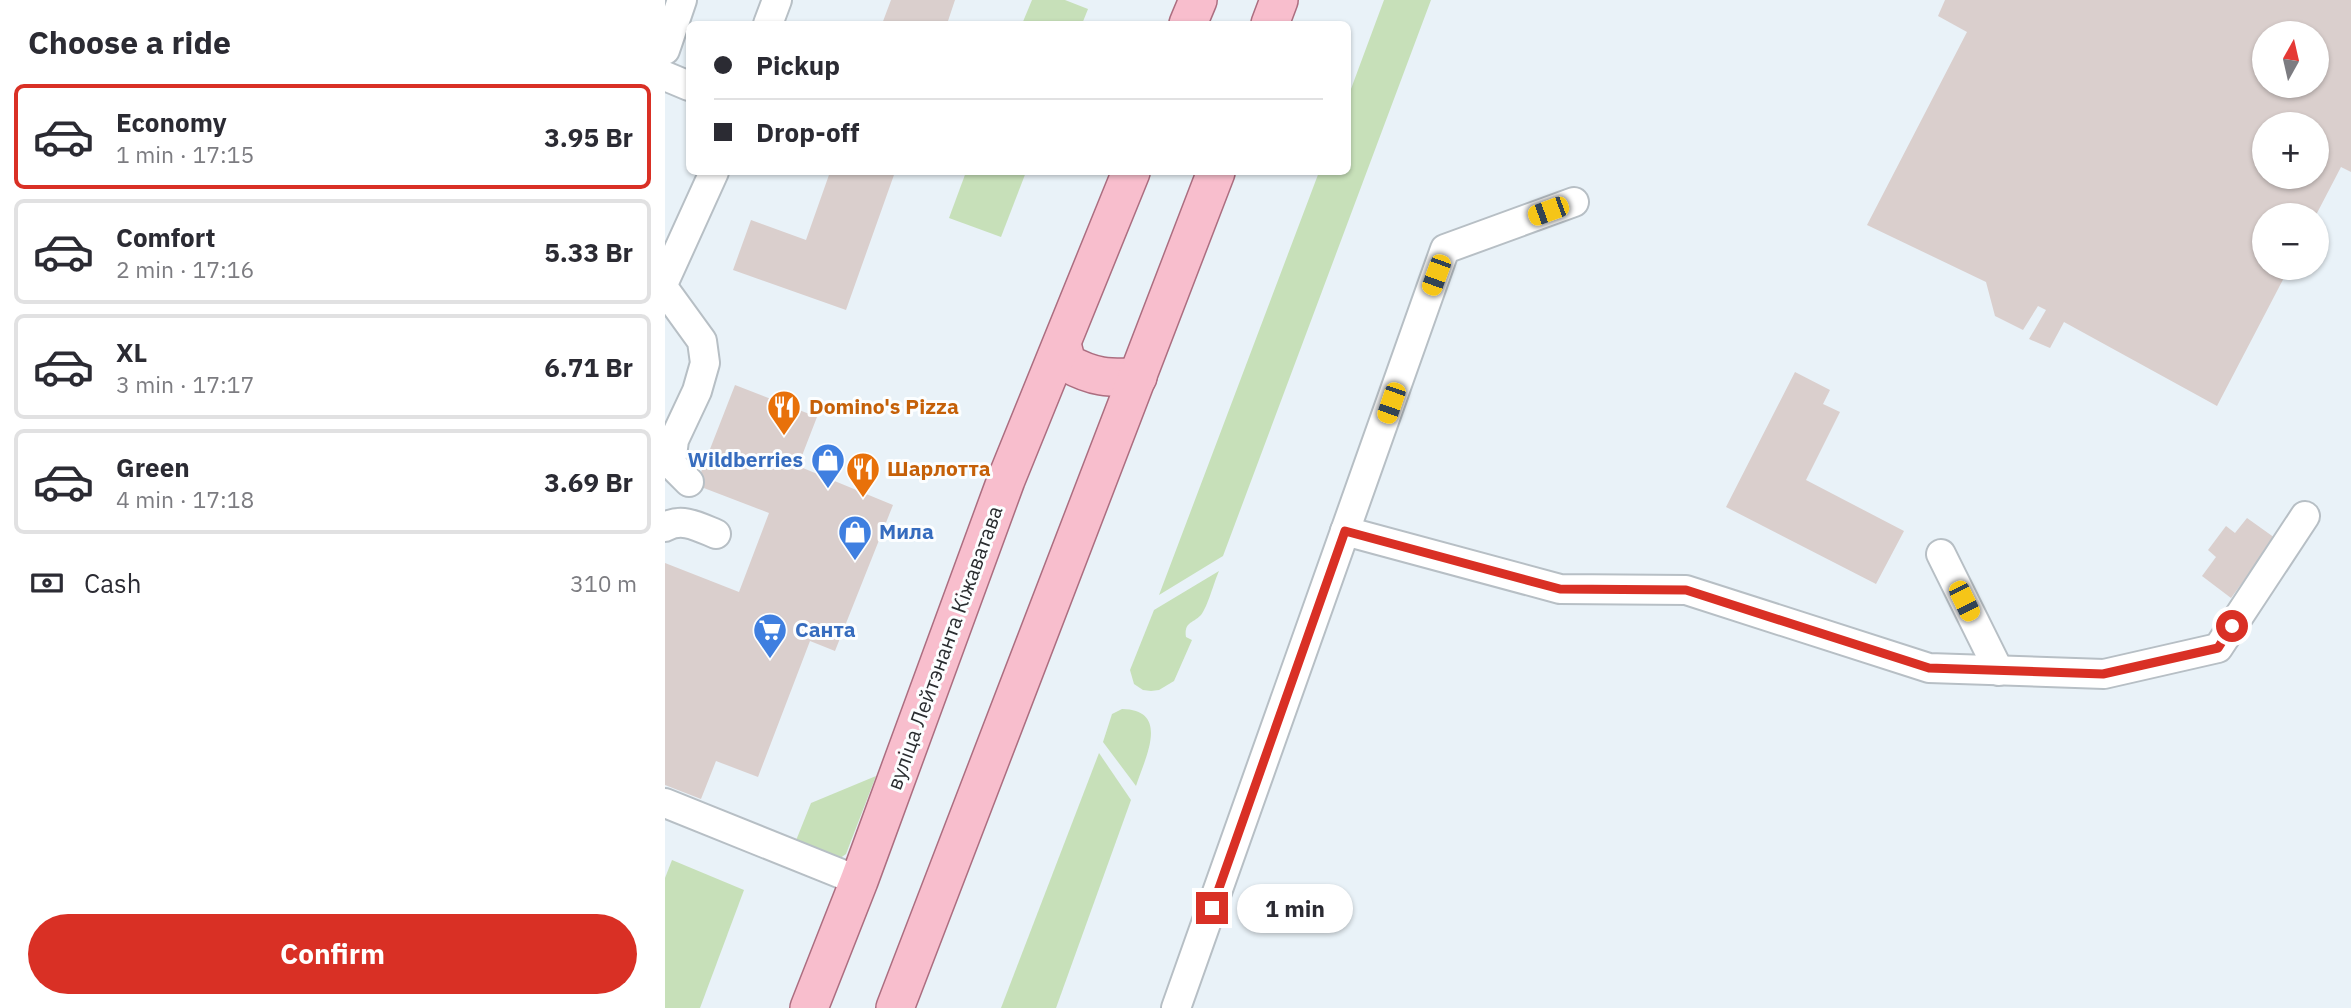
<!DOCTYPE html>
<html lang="en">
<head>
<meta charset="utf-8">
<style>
	:root { --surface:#fff; --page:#f2f2f3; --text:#2b2b33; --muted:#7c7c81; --line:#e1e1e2; --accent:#d93025 }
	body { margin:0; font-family:"IBM Plex Sans",sans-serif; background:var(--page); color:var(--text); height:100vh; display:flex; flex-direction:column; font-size:26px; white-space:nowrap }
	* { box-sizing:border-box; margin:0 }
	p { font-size:23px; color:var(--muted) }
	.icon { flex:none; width:38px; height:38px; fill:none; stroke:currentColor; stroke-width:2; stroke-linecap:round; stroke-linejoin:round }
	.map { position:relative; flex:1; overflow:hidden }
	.drawer { display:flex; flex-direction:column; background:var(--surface); width:665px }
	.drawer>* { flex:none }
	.guide { position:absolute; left:21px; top:21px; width:665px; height:154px; border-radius:10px; box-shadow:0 2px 5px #0004; display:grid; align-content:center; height:154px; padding:0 28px; background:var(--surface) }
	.needle { width:46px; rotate:8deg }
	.controls { position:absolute; left:1587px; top:21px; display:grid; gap:14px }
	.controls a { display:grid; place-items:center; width:77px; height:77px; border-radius:50%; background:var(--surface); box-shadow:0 2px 5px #0004; font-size:35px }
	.end { position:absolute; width:32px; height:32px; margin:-16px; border:9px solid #d93025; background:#fff; box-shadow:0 0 0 4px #fff }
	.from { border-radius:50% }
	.bubble { position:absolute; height:49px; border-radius:24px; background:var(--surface); box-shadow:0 2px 5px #0004; font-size:23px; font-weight:700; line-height:49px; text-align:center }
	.car { position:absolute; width:21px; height:42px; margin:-21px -10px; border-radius:9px; box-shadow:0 0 5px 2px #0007; background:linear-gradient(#f5c518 24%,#345 0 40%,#f5c518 0 76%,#345 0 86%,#f5c518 0) }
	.guide b { display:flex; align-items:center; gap:24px; height:66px; font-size:26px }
	.guide b+b { border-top:2px solid var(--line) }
	.guide i { width:18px; height:18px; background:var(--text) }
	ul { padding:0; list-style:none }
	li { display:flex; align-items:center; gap:21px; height:105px; margin:0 14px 10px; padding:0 14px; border:4px solid var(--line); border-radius:10px }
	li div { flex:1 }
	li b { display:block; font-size:26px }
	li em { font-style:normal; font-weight:700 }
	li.current { border-color:var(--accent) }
	li>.icon { width:63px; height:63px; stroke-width:1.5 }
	h2 { padding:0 28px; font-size:32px; line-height:84px }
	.pay { display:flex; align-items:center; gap:18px; height:77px; padding:0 28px; font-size:26px }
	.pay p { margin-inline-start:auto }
	.cta { display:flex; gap:14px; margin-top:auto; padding:14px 28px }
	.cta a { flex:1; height:80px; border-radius:42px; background:var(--accent); color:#fff; font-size:28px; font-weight:700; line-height:80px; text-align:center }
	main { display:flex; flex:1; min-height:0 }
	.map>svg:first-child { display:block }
	.green { fill:#c7e0b9 }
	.building { fill:#dacfcd; fill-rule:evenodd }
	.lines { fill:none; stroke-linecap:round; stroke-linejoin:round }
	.minor-casing { stroke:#b7bfc5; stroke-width:32 }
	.major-casing { stroke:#ac6e80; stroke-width:40 }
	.minor { stroke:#fff; stroke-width:28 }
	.major { stroke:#f8becd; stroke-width:37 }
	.route { stroke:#d93025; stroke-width:9 }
	.labels { text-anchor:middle; stroke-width:6; stroke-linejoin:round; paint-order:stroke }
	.food-label { font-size:21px; font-weight:bold; fill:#c56008; stroke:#fcfeff; text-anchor:start }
	.shop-label { font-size:21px; font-weight:bold; fill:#366cbe; stroke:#fcfeff; text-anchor:start }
	.street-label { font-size:21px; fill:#292c2f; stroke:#fcfeff }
</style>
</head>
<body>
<main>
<section class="drawer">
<h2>Choose a ride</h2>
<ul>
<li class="current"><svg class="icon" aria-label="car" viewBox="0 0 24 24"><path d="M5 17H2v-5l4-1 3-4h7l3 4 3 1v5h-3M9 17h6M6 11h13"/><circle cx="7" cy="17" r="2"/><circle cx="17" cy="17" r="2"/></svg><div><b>Economy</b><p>1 min · 17:15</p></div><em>3.95 Br</em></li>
<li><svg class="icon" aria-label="car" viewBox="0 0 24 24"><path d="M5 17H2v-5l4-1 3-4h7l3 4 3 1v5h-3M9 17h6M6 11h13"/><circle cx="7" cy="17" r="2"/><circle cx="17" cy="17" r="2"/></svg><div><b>Comfort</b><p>2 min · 17:16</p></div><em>5.33 Br</em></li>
<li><svg class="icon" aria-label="car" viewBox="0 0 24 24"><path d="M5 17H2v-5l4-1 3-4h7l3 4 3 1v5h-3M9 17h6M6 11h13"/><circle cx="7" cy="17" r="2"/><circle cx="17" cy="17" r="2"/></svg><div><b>XL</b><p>3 min · 17:17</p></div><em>6.71 Br</em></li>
<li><svg class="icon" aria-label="car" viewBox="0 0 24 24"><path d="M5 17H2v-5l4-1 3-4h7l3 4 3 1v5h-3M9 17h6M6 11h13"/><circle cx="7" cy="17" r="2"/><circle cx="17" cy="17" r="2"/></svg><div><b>Green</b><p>4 min · 17:18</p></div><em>3.69 Br</em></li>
</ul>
<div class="pay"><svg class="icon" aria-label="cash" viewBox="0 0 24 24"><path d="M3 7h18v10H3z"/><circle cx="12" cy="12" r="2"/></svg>Cash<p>310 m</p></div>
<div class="cta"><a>Confirm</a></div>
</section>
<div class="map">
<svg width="1686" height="1008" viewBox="0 0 1686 1008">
	<rect width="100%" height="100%" fill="#e9f2f8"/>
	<g class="green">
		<polygon points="367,0 400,0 423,9 417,24 357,24"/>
		<polygon points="719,0 766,0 558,556 494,595 654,172 682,172 683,97"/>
		<polygon points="301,172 361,172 336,237 284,218"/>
		<path d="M 554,571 C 549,582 543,606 536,615 C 527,624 519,622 521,637 L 527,640 L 509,681 L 494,690 L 486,691 L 478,690 L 469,684 L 465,670 L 489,610 Z"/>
		<path d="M 457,709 C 506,710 480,758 471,786 L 438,742 L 447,714 Z"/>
		<polygon points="434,753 466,800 391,1008 336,1008"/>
		<polygon points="211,776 181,854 174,859 128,848 146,803"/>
		<polygon points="7,860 79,890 35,1008 0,1008 0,878"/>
	</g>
	<g class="building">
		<polygon points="226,0 290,0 282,24 217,24"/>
		<path d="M 1280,0 L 1686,0 L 1686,172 L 1676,167 L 1651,215 L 1600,215 L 1600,268 L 1624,268 L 1552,406 L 1399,322 L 1385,348 L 1364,339 L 1381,310 L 1373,306 L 1358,330 L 1330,316 L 1321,282 L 1202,225 L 1302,32 L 1273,16 ZM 1600,33 L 1652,33 L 1652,86 L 1600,86 ZM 1600,124 L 1652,124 L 1652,177 L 1600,177 Z"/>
		<polygon points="165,172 230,172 181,310 68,270 86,220 141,240"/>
		<polygon points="1130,372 1165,390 1158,404 1175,412 1141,480 1239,531 1211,584 1061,507"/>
		<polygon points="70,385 152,417 133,466 228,505 170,651 145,641 93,777 51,761 36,799 0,785 0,563 74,592 104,513 31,485"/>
		<polygon points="1582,518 1610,538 1566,598 1537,576 1551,557 1543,550 1561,526 1570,533"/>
	</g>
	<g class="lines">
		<g class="minor-casing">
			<g id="minor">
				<polyline points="103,24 112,0"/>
				<polyline points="0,50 17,0"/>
				<polyline points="0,76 24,86"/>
				<polyline points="0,280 49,172"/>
				<polyline points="0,290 37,341 40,363 32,391 9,440 6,464 24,482"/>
				<path d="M 0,527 C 17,517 34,527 51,534"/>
				<polyline points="680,531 895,589 1021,590 1264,668 1439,674 1553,648 1640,516"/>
				<polyline points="1276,554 1334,671"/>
				<polyline points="0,803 194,881"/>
				<polyline points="511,1008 780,249 909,202"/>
			</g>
		</g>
		<g class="major-casing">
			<g id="major">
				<polyline points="523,24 533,0"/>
				<polyline points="605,24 614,0"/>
				<path d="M 397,344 L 402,363 C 429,378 443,378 473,377"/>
				<polyline points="144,1008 194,881 341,480 466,172"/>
				<polyline points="230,1008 551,172"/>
			</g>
		</g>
		<use href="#minor" class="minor"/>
		<use href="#major" class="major"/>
	</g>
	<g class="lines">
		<polyline class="route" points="547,908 680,531 895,589 1021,590 1264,668 1438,674 1553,648 1567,626"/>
	</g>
	<defs>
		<g id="restaurant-pin" transform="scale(1.75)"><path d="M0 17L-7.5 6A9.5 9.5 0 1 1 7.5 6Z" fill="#e8710a" stroke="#fcfeff"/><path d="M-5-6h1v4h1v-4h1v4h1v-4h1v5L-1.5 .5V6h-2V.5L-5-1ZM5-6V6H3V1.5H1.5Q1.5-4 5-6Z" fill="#fff"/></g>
		<g id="shop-pin" transform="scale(1.75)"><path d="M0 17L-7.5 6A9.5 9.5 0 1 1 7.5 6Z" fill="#3f7fe0" stroke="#fcfeff"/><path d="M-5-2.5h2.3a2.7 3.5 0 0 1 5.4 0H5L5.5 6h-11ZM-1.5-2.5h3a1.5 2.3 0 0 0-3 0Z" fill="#fff"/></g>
		<g id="supermarket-pin" transform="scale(1.75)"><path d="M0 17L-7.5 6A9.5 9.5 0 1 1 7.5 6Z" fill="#3f7fe0" stroke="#fcfeff"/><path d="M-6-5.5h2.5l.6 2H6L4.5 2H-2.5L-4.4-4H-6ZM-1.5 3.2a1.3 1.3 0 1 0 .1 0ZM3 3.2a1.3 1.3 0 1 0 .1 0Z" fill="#fff"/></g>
	</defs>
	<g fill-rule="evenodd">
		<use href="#restaurant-pin" x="119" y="407"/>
		<use href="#shop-pin" x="163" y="460"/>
		<use href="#restaurant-pin" x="198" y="469"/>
		<use href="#shop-pin" x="190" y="532"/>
		<use href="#supermarket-pin" x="105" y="630"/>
	</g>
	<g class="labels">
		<g class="food-label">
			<text x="144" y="414">Domino's Pizza</text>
			<text x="222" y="476">Шарлотта</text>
		</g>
		<g class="shop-label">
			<text x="138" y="467" text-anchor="end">Wildberries</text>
			<text x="214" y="539">Мила</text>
			<text x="130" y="637">Санта</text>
		</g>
		<g class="street-label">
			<text transform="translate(280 648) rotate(-70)" y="7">вуліца Лейтэнанта Кіжаватава</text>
		</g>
	</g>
</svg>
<div class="controls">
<a><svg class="needle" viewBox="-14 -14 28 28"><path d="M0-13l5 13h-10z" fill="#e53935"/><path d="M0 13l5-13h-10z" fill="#7c7c81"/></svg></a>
<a>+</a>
<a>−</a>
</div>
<i class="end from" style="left:1567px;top:626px"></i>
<i class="end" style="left:547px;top:908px"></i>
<div class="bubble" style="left:572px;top:884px;width:116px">1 min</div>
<i class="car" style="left:883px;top:211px;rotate:250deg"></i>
<i class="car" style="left:771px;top:275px;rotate:200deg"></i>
<i class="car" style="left:726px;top:403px;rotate:199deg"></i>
<i class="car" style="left:1299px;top:601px;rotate:154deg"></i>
<div class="guide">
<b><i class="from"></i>Pickup</b>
<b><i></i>Drop-off</b>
</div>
</div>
</main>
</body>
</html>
